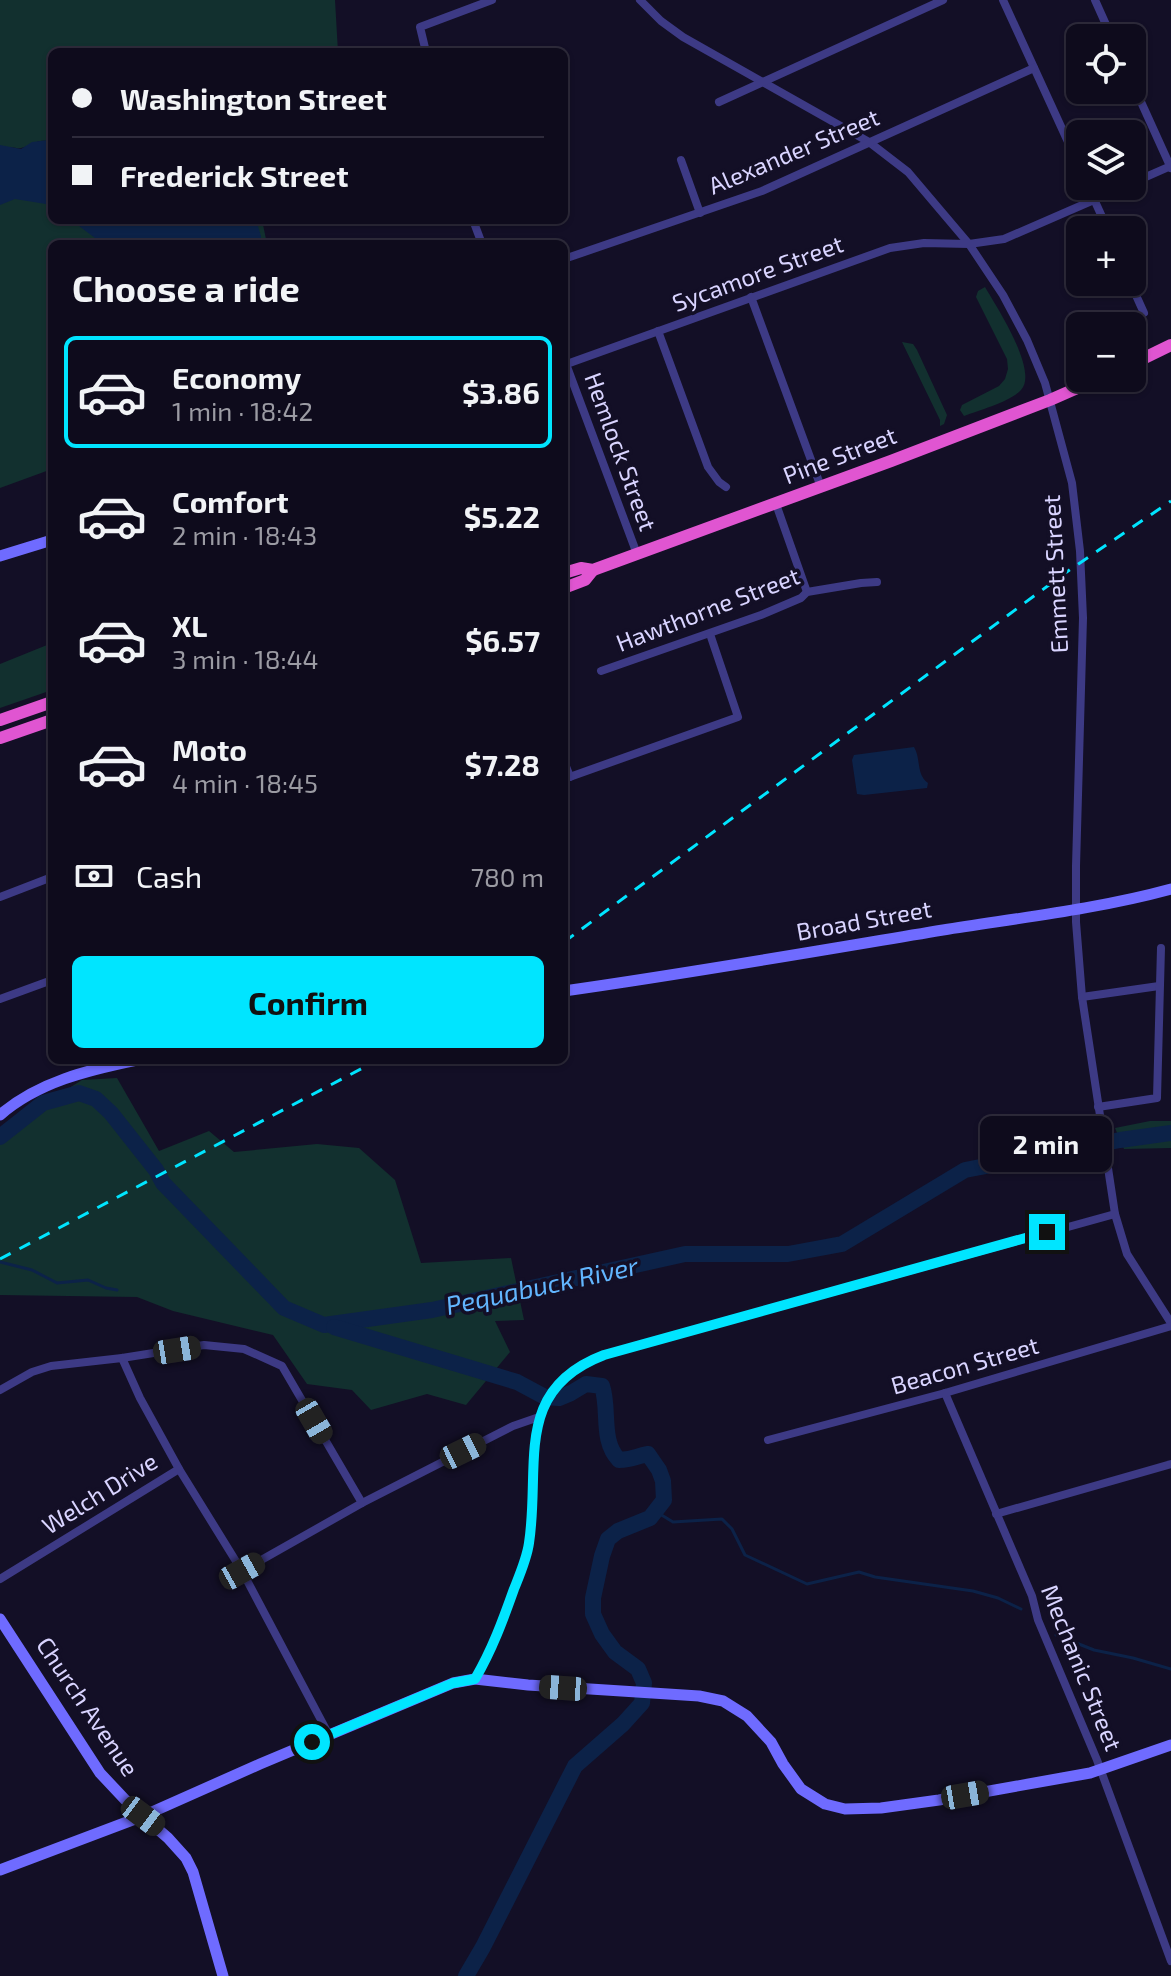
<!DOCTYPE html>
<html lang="en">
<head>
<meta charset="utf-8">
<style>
	:root { --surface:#0e0b1c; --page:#171425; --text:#f1f3f6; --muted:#9b9ba3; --line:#2e2b3b; --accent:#00e5ff }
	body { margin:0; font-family:"Exo 2",sans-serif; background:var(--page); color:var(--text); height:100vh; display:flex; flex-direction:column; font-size:30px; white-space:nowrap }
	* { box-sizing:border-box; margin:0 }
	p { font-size:26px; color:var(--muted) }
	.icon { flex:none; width:44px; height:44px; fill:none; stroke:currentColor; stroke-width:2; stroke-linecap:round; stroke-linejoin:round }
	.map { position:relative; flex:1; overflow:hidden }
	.details { position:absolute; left:48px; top:240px; width:520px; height:824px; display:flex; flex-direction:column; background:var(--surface); border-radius:12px; box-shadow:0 2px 6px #0004,0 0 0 2px var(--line) }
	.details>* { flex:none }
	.hud { position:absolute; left:48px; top:48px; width:520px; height:176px; border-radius:12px; box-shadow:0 2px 6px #0004,0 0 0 2px var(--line); display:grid; align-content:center; height:176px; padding:0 24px; background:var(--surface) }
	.controls { position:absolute; left:1066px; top:24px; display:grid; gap:16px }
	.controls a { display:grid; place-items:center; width:80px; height:80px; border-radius:12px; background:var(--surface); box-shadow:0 2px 6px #0004,0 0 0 2px var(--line); font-size:40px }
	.end { position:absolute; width:36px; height:36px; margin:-18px; border:10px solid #00e5ff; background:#111; box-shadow:0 0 0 4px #111 }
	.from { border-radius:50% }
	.bubble { position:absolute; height:56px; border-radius:12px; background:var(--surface); box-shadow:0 2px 6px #0004,0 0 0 2px var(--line); font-size:26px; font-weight:700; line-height:56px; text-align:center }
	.car { position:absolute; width:24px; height:48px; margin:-24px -12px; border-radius:10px; box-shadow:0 0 6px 2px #0007; background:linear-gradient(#222 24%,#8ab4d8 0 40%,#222 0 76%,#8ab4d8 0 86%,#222 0) }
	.hud b { display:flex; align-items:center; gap:28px; height:76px; font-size:30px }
	.hud b+b { border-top:2px solid var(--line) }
	.hud i { width:20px; height:20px; background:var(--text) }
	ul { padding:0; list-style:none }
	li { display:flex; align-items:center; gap:24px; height:112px; margin:0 16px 12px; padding:0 8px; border:4px solid transparent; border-radius:12px }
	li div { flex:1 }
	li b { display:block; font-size:30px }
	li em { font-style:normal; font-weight:700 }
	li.on { border-color:var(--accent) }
	li>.icon { width:72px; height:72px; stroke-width:1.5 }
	h2 { padding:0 24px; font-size:36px; line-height:96px }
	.pay { display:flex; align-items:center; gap:20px; height:88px; padding:0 24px; font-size:30px }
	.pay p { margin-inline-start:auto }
	.action { display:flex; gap:16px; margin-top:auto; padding:16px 24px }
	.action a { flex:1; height:92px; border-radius:12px; background:var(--accent); color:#111; font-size:32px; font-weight:700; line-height:92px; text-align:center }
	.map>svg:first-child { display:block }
	.green { fill:#12302f }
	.water { fill:#0c2248 }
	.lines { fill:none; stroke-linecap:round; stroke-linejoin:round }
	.stream { stroke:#0c2248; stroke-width:3 }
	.river { stroke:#0c2248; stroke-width:16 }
	.minor { stroke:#3d3a85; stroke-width:8 }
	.secondary { stroke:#6f6bff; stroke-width:11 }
	.trunk { stroke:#e055d1; stroke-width:12 }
	.rail { stroke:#00e5ff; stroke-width:3; stroke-dasharray:12 10; stroke-linecap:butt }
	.route { stroke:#00e5ff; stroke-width:10 }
	.labels { text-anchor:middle; stroke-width:7; stroke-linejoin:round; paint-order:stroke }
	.street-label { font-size:24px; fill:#d9d4ff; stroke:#130f26 }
	.water-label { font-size:26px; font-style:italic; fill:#62b6ff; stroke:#130f26 }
</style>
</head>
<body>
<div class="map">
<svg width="1171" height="1976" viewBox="0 0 1171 1976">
	<rect width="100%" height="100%" fill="#130f26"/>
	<g class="green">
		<path d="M 0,0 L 335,0 L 338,52 L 52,52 L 52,142 C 36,138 34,145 21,148 C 19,149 11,147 9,147 L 52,171 L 52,220 L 262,220 L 267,244 L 52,244 L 52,469 L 0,488 Z"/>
		<path d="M 985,287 C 996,306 1039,371 1021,390 C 1010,402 980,410 964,416 L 960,410 L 962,405 L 999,386 L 1005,379 L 1008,369 L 1007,359 L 976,297 L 978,291 Z"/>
		<polygon points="902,342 913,344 917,350 947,415 944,424 940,426 940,420"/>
		<polygon points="52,643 52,690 0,708 0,664"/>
		<polygon points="117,1078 159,1151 209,1131 234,1152 317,1144 359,1148 395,1180 421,1263 511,1258 524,1320 495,1321 510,1352 466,1405 427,1394 371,1410 352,1390 307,1384 273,1335 173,1311 137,1297 0,1295 0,1131 82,1080"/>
		<polygon points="1150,1121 1171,1121 1171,1148 1124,1149 1115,1128"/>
	</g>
	<g class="water">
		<polygon points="49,140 52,142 52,205 15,199 0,205 0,145 21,149 32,142"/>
		<polygon points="71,220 256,220 261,236 261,244 103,244"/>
		<path d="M 914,747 C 921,758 916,775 928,783 L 927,788 L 864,795 L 857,794 L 852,760 L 854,755 Z"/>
	</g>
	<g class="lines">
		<g class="stream">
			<polyline points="0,1262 32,1270 57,1283 88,1280 106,1288 117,1290"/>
			<polyline points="655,1511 673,1522 722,1519 732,1529 745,1555 807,1584 859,1572 875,1577 973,1591 998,1598 1021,1609"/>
			<polyline points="1056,1635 1094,1650 1133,1658 1171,1669"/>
		</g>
		<g class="river">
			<polyline points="0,1137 43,1103 79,1093 96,1099 111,1113 156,1170 163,1183 284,1308 324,1325 432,1310 685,1254 788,1254 842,1244 965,1170 1120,1140 1171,1133"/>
			<path d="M 334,1327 L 517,1382 L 545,1397 L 559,1398 L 571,1393 L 586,1384 L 602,1386 C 610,1409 600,1441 619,1460 C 633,1460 636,1456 648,1454 L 659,1470 L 663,1481 L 664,1500 L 650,1518 L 618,1531 L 608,1539 L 602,1556 L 593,1598 L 593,1614 L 602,1634 L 615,1652 L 638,1669 L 644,1683 L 642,1703 L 623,1724 L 575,1766 L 483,1947 L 466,1976"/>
		</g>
		<g class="minor">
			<polyline points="640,0 661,21 683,37 869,142 908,172 969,244 1003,295 1027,340 1045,383 1072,483 1080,551 1083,618 1076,866 1076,922 1082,997 1115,1214 1127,1254 1171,1323"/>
			<polyline points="1003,0 1080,168"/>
			<polyline points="1095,0 1112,38"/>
			<polyline points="426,52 420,27 492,0"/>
			<polyline points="1132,82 1171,168"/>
			<polyline points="719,102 943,0"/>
			<polyline points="681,160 700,213"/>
			<polyline points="1132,183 1171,166"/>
			<polyline points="1088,186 1108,230"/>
			<polyline points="473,220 482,244"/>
			<polyline points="564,259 762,191 1034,68"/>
			<polyline points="1130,282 1144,313"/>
			<polyline points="751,297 821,487"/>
			<polyline points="658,331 708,467 719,482 726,487"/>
			<polyline points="566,364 637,554"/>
			<polyline points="564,365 890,248 924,243 969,244 1004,239 1126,186"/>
			<polyline points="776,504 807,592"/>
			<polyline points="601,671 761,615 801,598 807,592 861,583 877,582"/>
			<polyline points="564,761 570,777"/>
			<polyline points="564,779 738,717 710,634"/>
			<polyline points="0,897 52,877"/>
			<polyline points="1082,997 1159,986"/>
			<polyline points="0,999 52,980"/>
			<polyline points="1098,1107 1157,1098 1161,948"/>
			<polyline points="122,1358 140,1398 179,1469 242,1571 329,1735"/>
			<polyline points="0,1390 32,1372 51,1366 122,1358 204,1345 244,1349 282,1366 362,1503"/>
			<polyline points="945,1393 1032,1596 1038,1620 1097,1760 1171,1961"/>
			<polyline points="768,1440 945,1393 1171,1326"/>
			<polyline points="996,1514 1171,1464"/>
			<polyline points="242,1571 362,1503 513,1426 539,1417"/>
			<polyline points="0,1579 179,1469"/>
			<path d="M 475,1679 C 492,1650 503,1620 514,1589 C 520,1574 527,1558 529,1543 C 541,1464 512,1390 604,1355 L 1115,1214"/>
		</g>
		<g class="secondary">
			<polyline points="0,556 52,540"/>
			<path d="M 564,991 C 691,973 817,951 943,930 C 1018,918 1098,909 1171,889"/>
			<path d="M 0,1115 C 38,1082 88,1070 137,1060"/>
			<polyline points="0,1619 100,1773 131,1806 168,1838 186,1858 193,1872 223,1976"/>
			<polyline points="0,1870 143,1816 260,1764 453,1683 475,1679 528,1685 699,1696 723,1701 747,1716 771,1742 783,1764 801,1789 825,1804 845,1809 881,1808 939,1800 1090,1773 1171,1745"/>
		</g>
		<g class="trunk">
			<polyline points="1132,364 1171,345"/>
			<polyline points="564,573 581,568 593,570 891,461 1050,400 1100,378"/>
			<polyline points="564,588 585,580 593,570"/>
			<polyline points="0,720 52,702"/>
			<polyline points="0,738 52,720"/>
		</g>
		<g class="rail">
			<polyline points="564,942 1068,571 1171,501"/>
			<polyline points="0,1259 378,1060"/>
		</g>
	</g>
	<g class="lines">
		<path class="route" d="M 312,1742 L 453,1683 L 475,1679 C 492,1650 503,1620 514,1589 C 520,1574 527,1558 529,1543 C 541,1465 512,1390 604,1355 L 1047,1232"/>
	</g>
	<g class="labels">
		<g class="street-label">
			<text transform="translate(794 152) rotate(-23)" y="8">Alexander Street</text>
			<text transform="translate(758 274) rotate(-20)" y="8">Sycamore Street</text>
			<text transform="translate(620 452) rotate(70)" y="8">Hemlock Street</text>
			<text transform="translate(840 456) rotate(-21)" y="8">Pine Street</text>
			<text transform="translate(1056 574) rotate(-93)" y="8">Emmett Street</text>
			<text transform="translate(708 610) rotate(-21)" y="8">Hawthorne Street</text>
			<text transform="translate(864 921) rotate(-10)" y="8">Broad Street</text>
			<text transform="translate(965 1366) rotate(-16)" y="8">Beacon Street</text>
			<text transform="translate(100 1494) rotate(-32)" y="8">Welch Drive</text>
			<text transform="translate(1081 1668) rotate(68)" y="8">Mechanic Street</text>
			<text transform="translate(87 1707) rotate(56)" y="8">Church Avenue</text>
		</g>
		<g class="water-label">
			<text transform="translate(542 1286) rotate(-12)" y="9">Pequabuck River</text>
		</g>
	</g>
</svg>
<div class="controls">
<a><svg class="icon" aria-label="locate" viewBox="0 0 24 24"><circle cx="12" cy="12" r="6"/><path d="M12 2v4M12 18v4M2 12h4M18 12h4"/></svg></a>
<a><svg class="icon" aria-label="layers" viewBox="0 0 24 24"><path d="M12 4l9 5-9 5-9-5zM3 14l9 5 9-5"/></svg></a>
<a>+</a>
<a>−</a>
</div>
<i class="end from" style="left:312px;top:1742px"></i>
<i class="end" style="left:1047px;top:1232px"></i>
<div class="bubble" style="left:980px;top:1116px;width:132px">2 min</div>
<i class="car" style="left:177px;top:1350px;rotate:81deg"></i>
<i class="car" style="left:314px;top:1421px;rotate:150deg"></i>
<i class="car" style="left:463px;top:1451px;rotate:64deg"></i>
<i class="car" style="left:242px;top:1571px;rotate:61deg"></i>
<i class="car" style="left:563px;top:1688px;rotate:274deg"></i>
<i class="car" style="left:965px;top:1795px;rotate:80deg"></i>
<i class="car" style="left:143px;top:1816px;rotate:127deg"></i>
<div class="hud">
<b><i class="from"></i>Washington Street</b>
<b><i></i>Frederick Street</b>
</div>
<section class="details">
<h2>Choose a ride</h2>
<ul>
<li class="on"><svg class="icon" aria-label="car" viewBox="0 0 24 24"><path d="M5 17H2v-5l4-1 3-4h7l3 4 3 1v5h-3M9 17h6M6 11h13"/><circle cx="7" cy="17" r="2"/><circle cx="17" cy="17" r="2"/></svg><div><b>Economy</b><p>1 min · 18:42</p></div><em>$3.86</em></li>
<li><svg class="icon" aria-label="car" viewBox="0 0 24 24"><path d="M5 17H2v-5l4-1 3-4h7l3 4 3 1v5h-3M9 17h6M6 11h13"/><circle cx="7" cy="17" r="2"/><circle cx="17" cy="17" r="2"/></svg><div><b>Comfort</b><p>2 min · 18:43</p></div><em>$5.22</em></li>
<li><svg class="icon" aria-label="car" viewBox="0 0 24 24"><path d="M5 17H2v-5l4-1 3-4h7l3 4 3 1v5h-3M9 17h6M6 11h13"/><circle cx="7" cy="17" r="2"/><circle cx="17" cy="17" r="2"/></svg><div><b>XL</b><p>3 min · 18:44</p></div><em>$6.57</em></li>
<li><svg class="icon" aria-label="car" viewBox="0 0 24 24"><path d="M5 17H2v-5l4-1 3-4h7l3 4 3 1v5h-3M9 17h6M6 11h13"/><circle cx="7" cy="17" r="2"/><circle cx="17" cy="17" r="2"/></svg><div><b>Moto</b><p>4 min · 18:45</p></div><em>$7.28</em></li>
</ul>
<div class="pay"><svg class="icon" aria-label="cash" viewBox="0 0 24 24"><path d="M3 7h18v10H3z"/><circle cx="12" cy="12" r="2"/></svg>Cash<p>780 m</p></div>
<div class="action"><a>Confirm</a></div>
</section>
</div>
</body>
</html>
